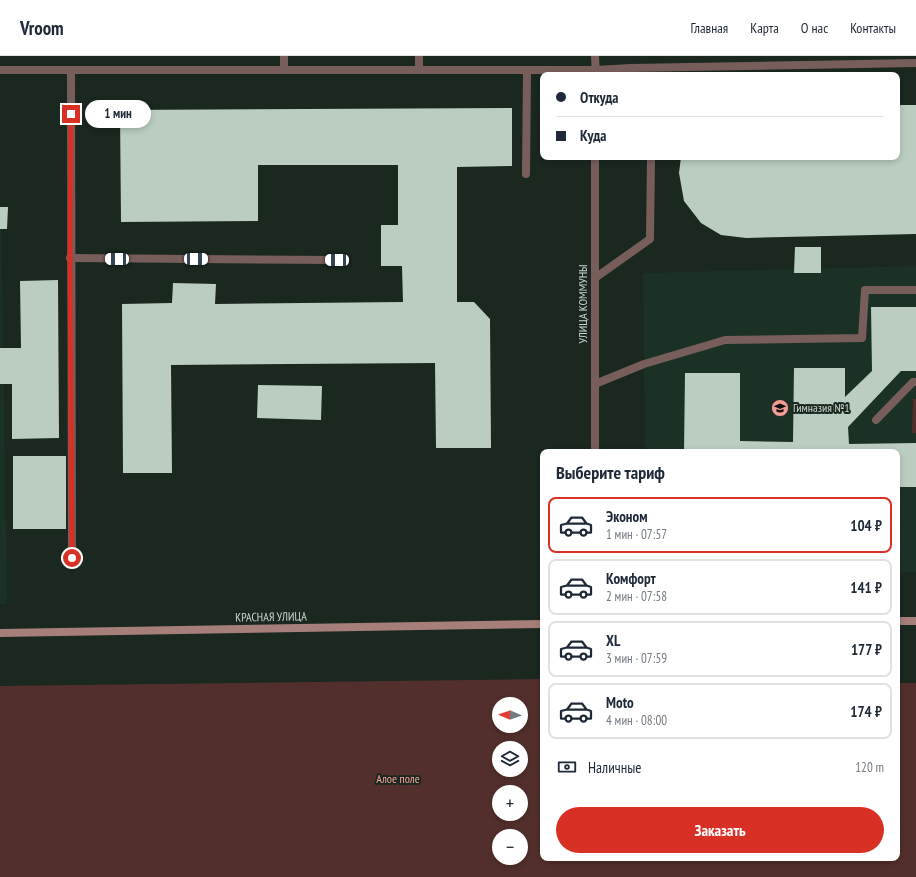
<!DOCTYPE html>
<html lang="ru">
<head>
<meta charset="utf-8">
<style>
	:root { --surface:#fff; --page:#f2f2f3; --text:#1f2937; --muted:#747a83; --line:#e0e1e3; --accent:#d93025 }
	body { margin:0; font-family:"PT Sans Narrow",sans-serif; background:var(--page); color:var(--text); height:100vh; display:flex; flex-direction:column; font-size:15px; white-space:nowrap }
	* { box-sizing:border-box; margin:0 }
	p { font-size:13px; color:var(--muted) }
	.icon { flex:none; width:22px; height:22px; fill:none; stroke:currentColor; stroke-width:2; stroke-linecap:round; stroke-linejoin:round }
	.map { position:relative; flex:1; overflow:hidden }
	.sheet { position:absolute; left:540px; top:393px; width:360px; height:412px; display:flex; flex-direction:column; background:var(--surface); border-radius:8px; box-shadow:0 2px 6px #0003 }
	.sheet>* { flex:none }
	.guide { position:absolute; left:540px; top:16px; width:360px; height:88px; border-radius:8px; box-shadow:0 2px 6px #0003; display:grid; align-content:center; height:88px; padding:0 16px; background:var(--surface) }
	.needle { width:26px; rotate:272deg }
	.fabs { position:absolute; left:492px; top:641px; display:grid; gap:8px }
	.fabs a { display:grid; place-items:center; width:36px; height:36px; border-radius:50%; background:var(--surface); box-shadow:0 2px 6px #0003; font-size:20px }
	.end { position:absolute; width:18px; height:18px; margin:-9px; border:5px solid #d93025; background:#fff; box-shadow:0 0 0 2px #fff }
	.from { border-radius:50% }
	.bubble { position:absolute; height:28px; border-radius:14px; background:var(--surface); box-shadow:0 2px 6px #0003; font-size:13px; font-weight:800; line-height:28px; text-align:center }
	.car { position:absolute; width:12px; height:24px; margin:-12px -6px; border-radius:5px; box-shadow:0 0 3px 1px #0007; background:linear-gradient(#fff 24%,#345 0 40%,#fff 0 76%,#345 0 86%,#fff 0) }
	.guide b { display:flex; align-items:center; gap:14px; height:38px; font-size:15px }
	.guide b+b { border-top:1px solid var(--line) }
	.guide i { width:10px; height:10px; background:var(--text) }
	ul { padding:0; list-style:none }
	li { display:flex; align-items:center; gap:12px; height:56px; margin:0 8px 6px; padding:0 8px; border:2px solid var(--line); border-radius:8px }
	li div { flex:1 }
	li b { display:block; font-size:15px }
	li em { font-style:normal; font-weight:800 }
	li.selected { border-color:var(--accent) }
	li>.icon { width:36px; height:36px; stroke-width:1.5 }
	h2 { padding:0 16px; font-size:18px; line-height:48px }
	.pay { display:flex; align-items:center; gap:10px; height:44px; padding:0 16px; font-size:15px }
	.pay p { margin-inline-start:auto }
	.action { display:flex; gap:8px; margin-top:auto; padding:8px 16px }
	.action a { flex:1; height:46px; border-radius:24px; background:var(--accent); color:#fff; font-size:16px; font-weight:800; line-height:46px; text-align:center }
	header { display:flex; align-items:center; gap:24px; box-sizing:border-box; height:56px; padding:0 20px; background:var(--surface); border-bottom:1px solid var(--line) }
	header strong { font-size:19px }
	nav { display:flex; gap:22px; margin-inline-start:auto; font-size:14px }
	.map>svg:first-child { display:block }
	.built { fill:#1c3125 }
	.green { fill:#522f2c; fill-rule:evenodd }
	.building { fill:#bbcdc1 }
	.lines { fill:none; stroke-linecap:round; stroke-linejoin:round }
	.service { stroke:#775e5b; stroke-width:8 }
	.minor { stroke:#775e5b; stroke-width:8 }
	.secondary { stroke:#a67e7a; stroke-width:8 }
	.route { stroke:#d93025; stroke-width:5 }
	.labels { text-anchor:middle; stroke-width:4; stroke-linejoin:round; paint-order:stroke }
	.street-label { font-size:12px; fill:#cbd4cf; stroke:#1a2820 }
	.poi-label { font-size:12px; fill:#cbd4cf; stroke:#1a2820; text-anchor:start }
	.park-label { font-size:12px; fill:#faa39b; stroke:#1a2820 }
</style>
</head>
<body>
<header>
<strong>Vroom</strong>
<nav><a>Главная</a><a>Карта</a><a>О нас</a><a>Контакты</a></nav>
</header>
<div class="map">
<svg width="916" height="821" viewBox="0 0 916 821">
	<rect width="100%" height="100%" fill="#1a2820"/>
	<g class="built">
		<polygon points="0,149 1,149 7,548 0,548"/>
		<polygon points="916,210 916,516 897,517 897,396 645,396 643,217"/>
	</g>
	<g class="green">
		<polygon points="913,343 916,343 916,377 912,377"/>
		<path d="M 543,623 L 543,802 L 897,802 L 897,627 L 916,627 L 916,821 L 0,821 L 0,630 ZM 499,648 L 521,648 L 521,670 L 499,670 ZM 499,692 L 521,692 L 521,714 L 499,714 ZM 499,736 L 521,736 L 521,758 L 499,758 ZM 499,780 L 521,780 L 521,802 L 499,802 Z"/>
	</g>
	<g class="building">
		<polygon points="897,49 916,49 916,178 746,182 721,179 701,167 684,145 679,117 681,101 897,101"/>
		<polygon points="512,52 512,110 457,111 457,246 474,246 490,263 491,392 436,392 435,307 171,309 172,417 123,417 122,248 172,247 173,227 216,228 215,248 403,246 402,210 381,210 381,169 398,169 398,109 258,109 258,165 121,166 120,54"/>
		<polygon points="0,151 8,151 7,173 0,173"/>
		<polygon points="795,191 821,191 821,217 794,217"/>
		<polygon points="58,224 59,382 12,383 12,328 0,328 0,292 21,292 20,225"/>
		<polygon points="871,251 916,251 916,315 901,315 848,371 849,388 916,387 916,431 897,431 897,396 684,396 685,317 740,317 740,385 793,386 794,312 845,312 845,341 872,315"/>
		<polygon points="258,329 322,330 321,364 257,362"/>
		<rect x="13" y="400" width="53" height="73"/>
	</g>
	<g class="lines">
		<g class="service">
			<polyline points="284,0 284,14"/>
			<polyline points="71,14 72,501"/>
			<polyline points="419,14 419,0"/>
			<polyline points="526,118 527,14"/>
			<polyline points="70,202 337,204"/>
			<polyline points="595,222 650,183 651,101"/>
			<polyline points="595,328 644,308 725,284 862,282 865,234 916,234"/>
			<polyline points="876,364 913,326 916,326"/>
		</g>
		<g class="minor">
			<polyline points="595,0 596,18"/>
			<polyline points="0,14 596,14 631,12 916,7"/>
			<polyline points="595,396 595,101"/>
		</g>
		<g class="secondary">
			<polyline points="897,565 916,565"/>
			<polyline points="0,577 543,568"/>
		</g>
	</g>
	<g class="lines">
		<polyline class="route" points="71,58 70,202 72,502"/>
	</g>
	<defs>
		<g id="school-disc" transform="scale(0.9)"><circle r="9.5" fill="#f59c94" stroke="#1a2820"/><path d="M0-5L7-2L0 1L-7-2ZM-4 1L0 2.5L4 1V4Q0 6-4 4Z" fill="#111"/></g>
	</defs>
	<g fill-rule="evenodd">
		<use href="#school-disc" x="780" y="352"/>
	</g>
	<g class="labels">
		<g class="street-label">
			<text transform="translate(583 248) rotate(-90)" y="4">УЛИЦА КОММУНЫ</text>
			<text transform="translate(271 561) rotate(-1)" y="4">КРАСНАЯ УЛИЦА</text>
		</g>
		<g class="poi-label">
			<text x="793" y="356">Гимназия №1</text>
		</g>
		<g class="park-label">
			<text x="398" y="727">Алое поле</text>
		</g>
	</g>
</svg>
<div class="fabs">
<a><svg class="needle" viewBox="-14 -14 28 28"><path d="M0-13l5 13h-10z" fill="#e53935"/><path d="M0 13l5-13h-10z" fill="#747a83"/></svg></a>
<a><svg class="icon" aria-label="layers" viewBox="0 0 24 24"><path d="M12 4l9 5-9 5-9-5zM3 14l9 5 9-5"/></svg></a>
<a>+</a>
<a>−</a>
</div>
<i class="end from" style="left:72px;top:502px"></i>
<i class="end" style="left:71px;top:58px"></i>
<div class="bubble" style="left:85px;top:44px;width:66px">1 мин</div>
<i class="car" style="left:117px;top:203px;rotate:271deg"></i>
<i class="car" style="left:196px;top:203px;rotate:90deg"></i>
<i class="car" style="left:337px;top:204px;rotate:271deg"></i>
<div class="guide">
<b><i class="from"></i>Откуда</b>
<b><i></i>Куда</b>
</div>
<section class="sheet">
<h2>Выберите тариф</h2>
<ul>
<li class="selected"><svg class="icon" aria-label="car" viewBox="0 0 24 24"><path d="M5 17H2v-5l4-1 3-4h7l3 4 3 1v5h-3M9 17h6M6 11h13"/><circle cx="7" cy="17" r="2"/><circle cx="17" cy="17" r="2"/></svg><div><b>Эконом</b><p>1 мин · 07:57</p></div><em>104 ₽</em></li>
<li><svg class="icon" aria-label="car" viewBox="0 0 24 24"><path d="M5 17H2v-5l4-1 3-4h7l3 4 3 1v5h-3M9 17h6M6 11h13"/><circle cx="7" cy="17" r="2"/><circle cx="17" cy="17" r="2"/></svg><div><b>Комфорт</b><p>2 мин · 07:58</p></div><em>141 ₽</em></li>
<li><svg class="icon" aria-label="car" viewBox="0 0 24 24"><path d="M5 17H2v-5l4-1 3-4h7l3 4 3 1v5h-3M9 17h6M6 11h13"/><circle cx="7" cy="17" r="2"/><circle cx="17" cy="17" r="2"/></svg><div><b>XL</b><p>3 мин · 07:59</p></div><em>177 ₽</em></li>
<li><svg class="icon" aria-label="car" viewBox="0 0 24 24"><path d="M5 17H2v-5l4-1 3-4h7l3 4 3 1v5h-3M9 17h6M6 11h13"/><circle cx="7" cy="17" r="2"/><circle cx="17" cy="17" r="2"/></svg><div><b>Moto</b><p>4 мин · 08:00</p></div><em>174 ₽</em></li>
</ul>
<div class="pay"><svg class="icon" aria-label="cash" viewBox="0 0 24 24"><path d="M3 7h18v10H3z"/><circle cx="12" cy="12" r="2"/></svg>Наличные<p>120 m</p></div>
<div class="action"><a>Заказать</a></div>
</section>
</div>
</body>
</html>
